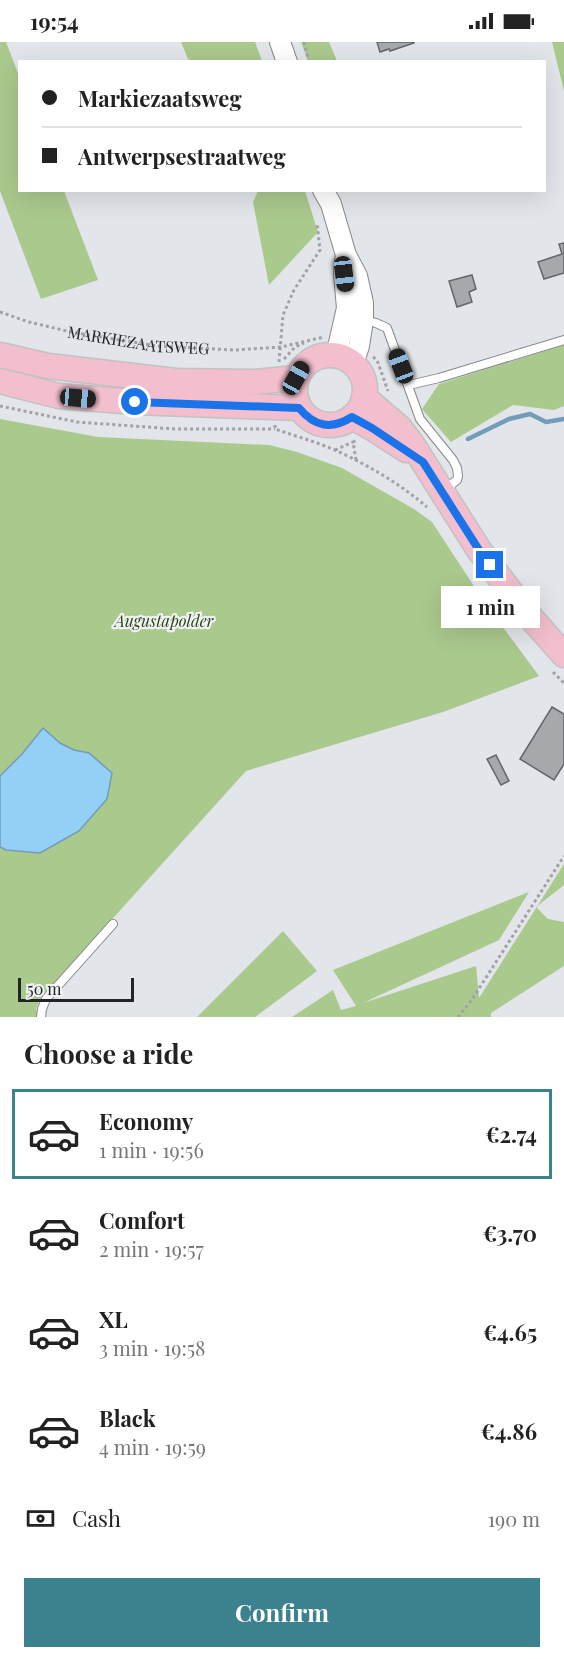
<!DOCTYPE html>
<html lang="en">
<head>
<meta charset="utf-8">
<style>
	:root { --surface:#fff; --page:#f2f2f2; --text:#222; --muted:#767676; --line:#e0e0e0; --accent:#3c828e }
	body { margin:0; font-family:"Playfair Display",serif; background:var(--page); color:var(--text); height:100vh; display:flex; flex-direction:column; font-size:22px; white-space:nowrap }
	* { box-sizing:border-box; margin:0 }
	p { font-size:20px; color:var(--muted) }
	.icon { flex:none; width:33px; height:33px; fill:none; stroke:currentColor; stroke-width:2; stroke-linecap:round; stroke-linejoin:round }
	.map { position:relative; height:975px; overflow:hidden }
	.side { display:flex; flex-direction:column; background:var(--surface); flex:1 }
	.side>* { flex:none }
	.hud { position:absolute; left:18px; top:18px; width:528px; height:132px; border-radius:0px; box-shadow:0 6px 24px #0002; display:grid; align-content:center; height:132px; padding:0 24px; background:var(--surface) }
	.scale { position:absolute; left:18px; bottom:15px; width:116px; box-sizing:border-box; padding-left:6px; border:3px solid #232425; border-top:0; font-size:16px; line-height:21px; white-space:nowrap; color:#232425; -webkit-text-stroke:4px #eff3f6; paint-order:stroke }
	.end { position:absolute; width:27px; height:27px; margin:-14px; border:8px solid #1a73e8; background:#fff; box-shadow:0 0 0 3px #fff }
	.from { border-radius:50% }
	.bubble { position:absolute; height:42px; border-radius:0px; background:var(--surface); box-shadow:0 6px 24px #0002; font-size:20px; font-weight:700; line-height:42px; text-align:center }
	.car { position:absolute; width:18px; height:36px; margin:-18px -9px; border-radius:8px; box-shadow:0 0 4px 2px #0007; background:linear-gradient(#222 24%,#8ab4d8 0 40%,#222 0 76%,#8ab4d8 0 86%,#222 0) }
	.hud b { display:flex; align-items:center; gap:21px; height:57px; font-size:22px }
	.hud b+b { border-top:2px solid var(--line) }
	.hud i { width:15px; height:15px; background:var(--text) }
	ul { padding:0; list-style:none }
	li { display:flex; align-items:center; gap:18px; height:90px; margin:0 12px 9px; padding:0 12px; border:3px solid transparent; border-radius:0px }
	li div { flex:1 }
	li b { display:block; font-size:22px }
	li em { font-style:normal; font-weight:700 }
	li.current { border-color:var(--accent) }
	li>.icon { width:54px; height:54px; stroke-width:1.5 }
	h2 { padding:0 24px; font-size:27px; line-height:72px }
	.pay { display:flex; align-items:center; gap:15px; height:66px; padding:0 24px; font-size:22px }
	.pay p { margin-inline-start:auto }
	.action { display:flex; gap:12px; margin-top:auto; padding:12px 24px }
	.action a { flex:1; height:69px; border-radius:0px; background:var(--accent); color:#fff; font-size:24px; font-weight:700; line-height:69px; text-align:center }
	.status { display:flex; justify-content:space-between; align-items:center; height:42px; padding:0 30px; background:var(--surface); direction:ltr }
	.status svg { height:16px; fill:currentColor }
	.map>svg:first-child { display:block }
	.green { fill:#aac98d }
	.water { fill:#94cff5; stroke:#729cb7; stroke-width:1.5 }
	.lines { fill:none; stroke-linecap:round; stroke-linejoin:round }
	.stream { stroke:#729cb7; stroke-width:4.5 }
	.building { fill:#a6a9ac; stroke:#636669; stroke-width:1.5 }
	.service-casing { stroke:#85888b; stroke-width:10 }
	.tertiary-casing { stroke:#85888b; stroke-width:22 }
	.primary-casing { stroke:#c1c2c2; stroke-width:27 }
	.path { stroke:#a0a2a5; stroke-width:3; stroke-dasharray:3 3; stroke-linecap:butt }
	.service { stroke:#fff; stroke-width:8 }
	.tertiary { stroke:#fff; stroke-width:20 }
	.primary { stroke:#f3becd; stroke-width:24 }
	.route { stroke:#1a73e8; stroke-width:8 }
	.labels { text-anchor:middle; stroke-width:4.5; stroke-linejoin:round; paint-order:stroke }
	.street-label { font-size:16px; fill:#232425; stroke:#eff3f6 }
	.park-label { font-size:16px; font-style:italic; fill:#2e4413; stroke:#eff3f6 }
</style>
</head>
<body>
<div class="status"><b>19:54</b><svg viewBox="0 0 49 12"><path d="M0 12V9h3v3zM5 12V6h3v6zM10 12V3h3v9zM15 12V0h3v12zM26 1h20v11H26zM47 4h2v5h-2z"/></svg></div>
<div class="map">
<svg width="564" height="975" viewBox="0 0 564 975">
	<rect width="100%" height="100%" fill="#e2e5e9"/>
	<g class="green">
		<polygon points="0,0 6,0 19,34 20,148 64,149 98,238 41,257 0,149"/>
		<polygon points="181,0 255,0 262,19 192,19 188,17"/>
		<polygon points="301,0 329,0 337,19 308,19"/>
		<polygon points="552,0 564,0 564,49"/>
		<polygon points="258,149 305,149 318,190 269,243 253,160"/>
		<polygon points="564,303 564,364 554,368 513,363 451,400 422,367 439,342"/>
		<polygon points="0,377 98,395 269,403 297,410 342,426 414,467 432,480 485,561 539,634 443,670 246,729 40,957 36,967 38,975 0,975"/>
		<polygon points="564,822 564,843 536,865 548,877 564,880 564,924 491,971 491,975 292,975 333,948 341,968 356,964 333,928 529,850 499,898 363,961 476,924 479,956"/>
		<polygon points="283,889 317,929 255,975 197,975"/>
	</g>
	<polygon class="water" points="43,686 60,701 74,708 89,711 112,731 107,757 79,789 40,811 6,808 0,805 0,734 22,712"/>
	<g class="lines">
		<polyline class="stream" points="468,397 509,377 530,372 546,380 564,377"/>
	</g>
	<g class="building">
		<polygon points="377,0 414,0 414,1 390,9 389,7 380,10"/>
		<polygon points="564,201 564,231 544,237 538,220 562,212 559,202"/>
		<polygon points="472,233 476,247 469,250 472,260 457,265 449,239"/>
		<polygon points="552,665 564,672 564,722 554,738 520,717"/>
		<polygon points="496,713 509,739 501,743 487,717"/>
	</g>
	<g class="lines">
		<g class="service-casing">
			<g id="service">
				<polyline points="365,278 376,281 387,286 420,377 453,418 457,426 458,434 457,438 444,448"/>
				<polyline points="409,343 439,336 564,298"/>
				<polyline points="41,975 42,967 46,957 113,882"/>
			</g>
		</g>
		<g class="tertiary-casing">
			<g id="tertiary">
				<polyline points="280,0 287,20"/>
				<polyline points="323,148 331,162 346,213 357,234 363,261 363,278 359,304 353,322"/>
				<polyline points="336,314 347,266 344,232 345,218"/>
			</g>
		</g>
		<g class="primary-casing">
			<g id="primary">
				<polyline points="0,313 48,324 176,339 254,340 296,336"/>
				<circle cx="330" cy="348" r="35"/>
				<polyline points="0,339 59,354 135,360 299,366"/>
				<polyline points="364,355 399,385 412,402 479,508 525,569 564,613"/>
				<polyline points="352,375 372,386 406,408"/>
			</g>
		</g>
		<g class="path">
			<polyline points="304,0 309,20"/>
			<path id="s1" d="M 0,270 L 29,280 L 71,290 L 157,304 L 234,308 L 281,305 L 324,295"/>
			<polyline points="373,315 377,318 388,349"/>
			<polyline points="284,317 295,305 304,301"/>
			<polyline points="279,320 283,273 294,248 320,208 317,181"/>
			<polyline points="0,364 77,380 175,387 275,387"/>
			<path d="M 275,383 L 275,387 C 295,394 317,400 337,409 C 370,424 400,442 427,465"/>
			<polyline points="335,408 353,400"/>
			<polyline points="356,418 353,400 357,398"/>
			<polyline points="553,630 564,641"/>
			<polyline points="458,975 471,959 564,814"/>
		</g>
		<use href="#service" class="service"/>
		<use href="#tertiary" class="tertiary"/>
		<use href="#primary" class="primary"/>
	</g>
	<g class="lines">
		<path class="route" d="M 135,360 L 299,366 C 315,385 331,388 352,375 L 372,386 L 423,420 L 479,508 L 490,523"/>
	</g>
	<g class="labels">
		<g class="street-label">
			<text dy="6" stroke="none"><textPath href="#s1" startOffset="142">MARKIEZAATSWEG</textPath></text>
		</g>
		<g class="park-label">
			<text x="164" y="585">Augustapolder</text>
		</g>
	</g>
</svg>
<div class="scale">50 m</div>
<i class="end from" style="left:135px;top:360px"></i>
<i class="end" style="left:490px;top:523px"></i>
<div class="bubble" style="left:441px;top:544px;width:99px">1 min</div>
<i class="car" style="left:344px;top:232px;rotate:173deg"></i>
<i class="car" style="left:401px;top:324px;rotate:339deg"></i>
<i class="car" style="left:296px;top:336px;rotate:29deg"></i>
<i class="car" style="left:78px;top:356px;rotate:95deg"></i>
<div class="hud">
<b><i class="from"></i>Markiezaatsweg</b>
<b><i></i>Antwerpsestraatweg</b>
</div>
</div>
<section class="side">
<h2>Choose a ride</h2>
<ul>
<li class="current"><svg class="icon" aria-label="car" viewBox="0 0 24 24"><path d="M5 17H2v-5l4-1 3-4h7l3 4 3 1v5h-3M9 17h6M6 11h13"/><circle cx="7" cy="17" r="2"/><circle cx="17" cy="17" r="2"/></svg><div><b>Economy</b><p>1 min · 19:56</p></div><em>€2.74</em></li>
<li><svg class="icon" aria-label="car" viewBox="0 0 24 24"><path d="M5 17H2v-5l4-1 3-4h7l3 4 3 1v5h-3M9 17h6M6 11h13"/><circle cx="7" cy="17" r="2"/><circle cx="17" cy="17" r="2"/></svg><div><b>Comfort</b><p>2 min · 19:57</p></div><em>€3.70</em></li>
<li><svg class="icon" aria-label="car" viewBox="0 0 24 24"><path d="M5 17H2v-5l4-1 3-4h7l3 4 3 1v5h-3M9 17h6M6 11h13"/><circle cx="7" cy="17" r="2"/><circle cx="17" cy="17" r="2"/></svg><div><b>XL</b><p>3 min · 19:58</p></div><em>€4.65</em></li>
<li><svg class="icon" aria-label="car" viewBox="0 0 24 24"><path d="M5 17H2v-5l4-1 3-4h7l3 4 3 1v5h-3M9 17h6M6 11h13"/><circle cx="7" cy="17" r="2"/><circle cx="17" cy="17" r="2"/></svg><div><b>Black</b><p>4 min · 19:59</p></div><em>€4.86</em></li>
</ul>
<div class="pay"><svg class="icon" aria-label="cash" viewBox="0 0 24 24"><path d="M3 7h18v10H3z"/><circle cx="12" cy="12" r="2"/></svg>Cash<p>190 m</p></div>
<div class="action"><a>Confirm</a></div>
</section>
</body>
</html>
